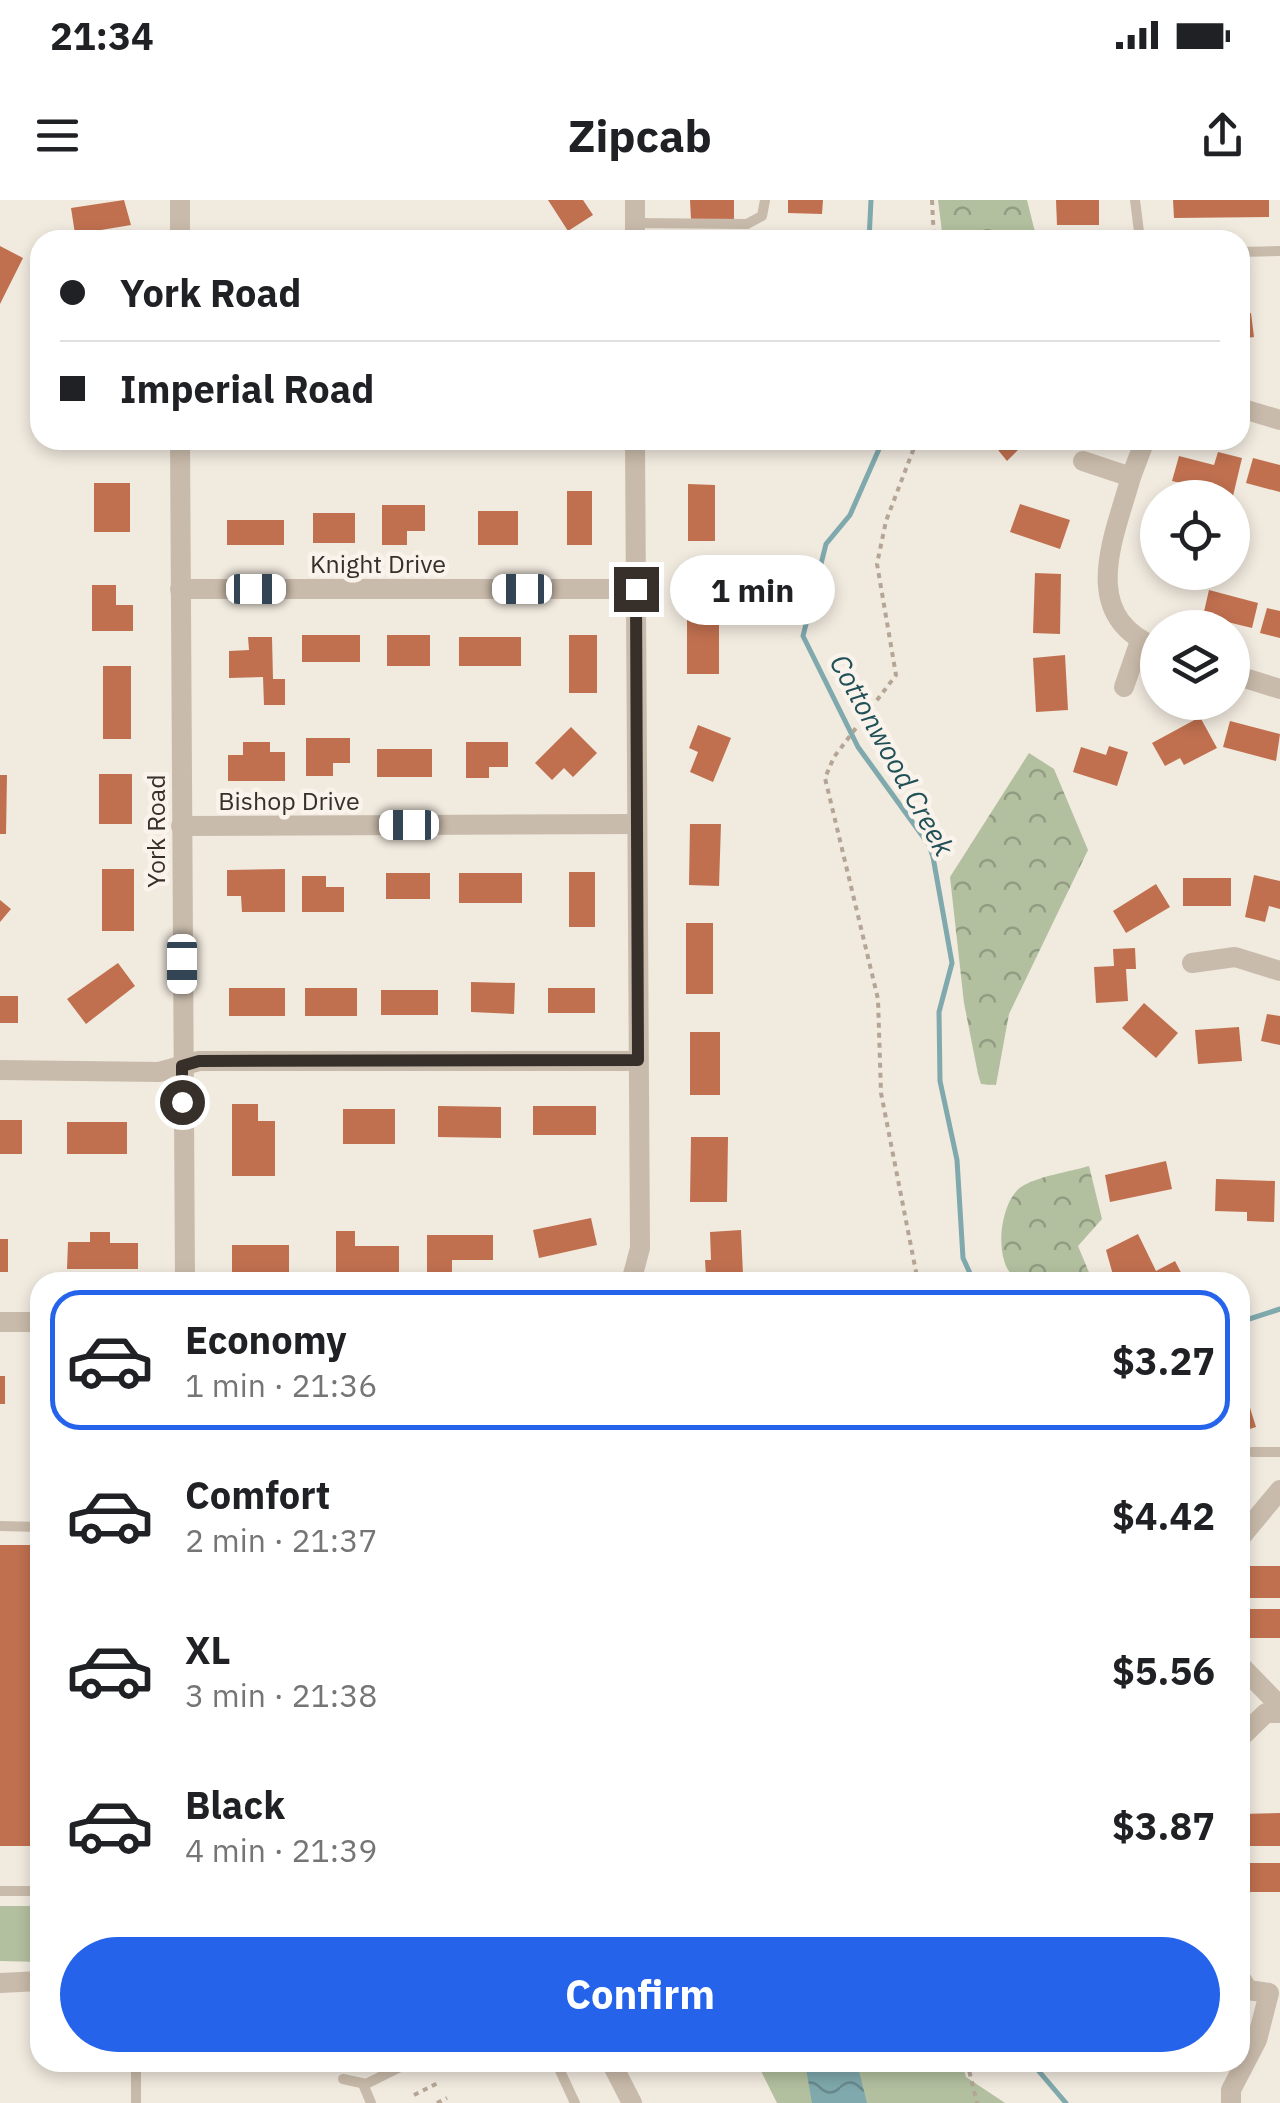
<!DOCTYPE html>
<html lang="en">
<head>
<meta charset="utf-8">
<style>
	:root { --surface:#fff; --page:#f6f6f6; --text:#202124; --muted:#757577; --line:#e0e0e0; --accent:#2563eb }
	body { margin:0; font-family:"IBM Plex Sans",sans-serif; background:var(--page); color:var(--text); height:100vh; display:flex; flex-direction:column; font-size:38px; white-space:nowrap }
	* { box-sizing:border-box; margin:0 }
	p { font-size:32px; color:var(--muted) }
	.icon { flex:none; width:55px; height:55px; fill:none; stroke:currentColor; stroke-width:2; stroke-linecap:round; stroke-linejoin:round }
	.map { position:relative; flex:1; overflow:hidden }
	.sheet { position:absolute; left:30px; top:1072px; width:1220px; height:800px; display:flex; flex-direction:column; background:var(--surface); border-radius:30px; box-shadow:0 5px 15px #0003 }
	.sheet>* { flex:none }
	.hud { position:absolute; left:30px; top:30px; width:1220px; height:220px; border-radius:30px; box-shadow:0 5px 15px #0003; display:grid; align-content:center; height:220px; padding:0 30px; background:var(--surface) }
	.buttons { position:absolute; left:1140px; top:280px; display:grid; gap:20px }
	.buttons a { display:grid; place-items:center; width:110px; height:110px; border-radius:50%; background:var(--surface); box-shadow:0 5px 15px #0003; font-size:50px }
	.end { position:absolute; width:45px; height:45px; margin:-22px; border:12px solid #372f2a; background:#fff; box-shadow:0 0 0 5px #fff }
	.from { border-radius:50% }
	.bubble { position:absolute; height:70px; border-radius:35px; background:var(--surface); box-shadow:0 5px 15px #0003; font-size:32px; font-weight:800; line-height:70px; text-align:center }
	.car { position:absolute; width:30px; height:60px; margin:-30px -15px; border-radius:12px; box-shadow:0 0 8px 2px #0007; background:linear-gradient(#fff 24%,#345 0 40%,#fff 0 76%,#345 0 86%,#fff 0) }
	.hud b { display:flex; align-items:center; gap:35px; height:95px; font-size:38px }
	.hud b+b { border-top:2px solid var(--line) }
	.hud i { width:25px; height:25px; background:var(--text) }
	ul { padding:18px 0 0; list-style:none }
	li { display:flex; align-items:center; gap:30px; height:140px; margin:0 20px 15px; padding:0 10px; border:5px solid transparent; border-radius:30px }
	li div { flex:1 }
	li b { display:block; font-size:38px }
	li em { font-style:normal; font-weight:800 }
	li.on { border-color:var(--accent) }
	li>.icon { width:90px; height:90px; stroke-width:1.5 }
	.action { display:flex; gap:20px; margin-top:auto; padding:20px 30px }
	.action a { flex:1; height:115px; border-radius:60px; background:var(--accent); color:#fff; font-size:40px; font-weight:800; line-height:115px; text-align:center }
	.status { display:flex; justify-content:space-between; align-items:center; height:70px; padding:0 50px; background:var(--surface); direction:ltr }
	.status svg { height:28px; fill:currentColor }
	header { display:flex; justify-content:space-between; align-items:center; height:130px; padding:0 30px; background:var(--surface); font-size:45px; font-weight:800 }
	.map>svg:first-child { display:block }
	.green { fill:#b3c09f }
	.forest { fill:url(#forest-crowns) }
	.water { fill:url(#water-waves) }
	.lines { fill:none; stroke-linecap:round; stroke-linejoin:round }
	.stream { stroke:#7fa9ad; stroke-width:5 }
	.building { fill:#c0704f }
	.path { stroke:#b5a595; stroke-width:4; stroke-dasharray:5 5; stroke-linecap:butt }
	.service { stroke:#c9bbab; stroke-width:10 }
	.minor { stroke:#c9bbab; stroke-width:20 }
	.route { stroke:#372f2a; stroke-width:12 }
	.labels { text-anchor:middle; stroke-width:9; stroke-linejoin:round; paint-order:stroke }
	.street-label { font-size:25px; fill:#372f2a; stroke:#f9f3eb }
	.water-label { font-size:28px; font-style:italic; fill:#215057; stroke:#f9f3eb }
</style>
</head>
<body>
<div class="status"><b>21:34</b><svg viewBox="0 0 49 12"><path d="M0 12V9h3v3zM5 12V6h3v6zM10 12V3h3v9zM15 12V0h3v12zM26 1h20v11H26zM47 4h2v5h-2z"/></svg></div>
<header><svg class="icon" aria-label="menu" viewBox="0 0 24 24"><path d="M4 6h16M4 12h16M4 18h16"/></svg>Zipcab<svg class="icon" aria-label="share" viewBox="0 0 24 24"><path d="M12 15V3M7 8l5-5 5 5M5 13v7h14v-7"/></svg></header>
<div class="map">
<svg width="1280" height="1903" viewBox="0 0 1280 1903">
	<defs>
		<pattern id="forest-crowns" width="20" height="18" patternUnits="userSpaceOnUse" patternTransform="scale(2.5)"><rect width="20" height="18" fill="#b3c09f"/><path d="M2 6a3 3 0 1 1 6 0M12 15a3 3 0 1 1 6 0" fill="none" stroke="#929c82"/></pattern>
		<pattern id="water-waves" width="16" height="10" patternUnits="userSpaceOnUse" patternTransform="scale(2.5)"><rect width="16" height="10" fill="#7fa9ad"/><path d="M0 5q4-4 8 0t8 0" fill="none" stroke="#698a8d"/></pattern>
	</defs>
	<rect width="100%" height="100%" fill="#f1eadf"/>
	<g class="green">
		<polygon points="0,1706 40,1706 40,1762 0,1761"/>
		<polygon points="757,1863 962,1863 966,1877 1005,1903 777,1903"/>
	</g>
	<g class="forest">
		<polygon points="938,0 1027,0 1037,40 943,40"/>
		<polygon points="1029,553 1054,569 1088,650 1009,814 996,885 981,884 978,874 964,803 950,677"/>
		<path d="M 1089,966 L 1102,1019 L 1078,1046 L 1093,1082 C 1073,1083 1042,1088 1023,1082 C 991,1073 998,1003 1021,987 C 1038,976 1069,972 1089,966 Z"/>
	</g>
	<polygon class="water" points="805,1863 857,1863 867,1903 812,1903"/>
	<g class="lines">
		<g class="stream">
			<polyline points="869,40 871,0"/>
			<polyline points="883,240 850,315 826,344 803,436 858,547 929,645 933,657 952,763 939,812 940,881 957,960 963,1058 974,1082"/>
			<polyline points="1240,1122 1280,1109"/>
			<polyline points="1031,1862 1066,1903"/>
		</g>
	</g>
	<g class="building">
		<polygon points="124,0 131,25 95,31 96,40 76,40 71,8"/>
		<polygon points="548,0 583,0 593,15 568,31"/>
		<polygon points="690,0 734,0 734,19 691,20"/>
		<polygon points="788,0 823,0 822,14 788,13"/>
		<polygon points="1056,0 1099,0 1099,25 1057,25"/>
		<polygon points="1173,0 1269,0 1269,17 1174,18"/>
		<polygon points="0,46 23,58 0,104"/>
		<polygon points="1251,113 1254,137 1240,139 1240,115"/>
		<rect x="107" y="240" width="29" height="6"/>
		<polygon points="990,240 1028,240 1007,261"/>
		<polygon points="1218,252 1242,258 1233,296 1172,281 1179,256 1214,265"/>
		<polygon points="1253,258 1280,265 1280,292 1246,283"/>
		<rect x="94" y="283" width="36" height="49"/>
		<polygon points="688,284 715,285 715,341 688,341"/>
		<rect x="567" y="291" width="25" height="54"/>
		<polygon points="1020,304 1070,320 1060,349 1010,332"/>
		<polygon points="382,305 425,305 425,331 407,331 407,345 382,345"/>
		<rect x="478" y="311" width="40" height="34"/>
		<rect x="313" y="313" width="42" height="30"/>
		<rect x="227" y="320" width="57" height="25"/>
		<polygon points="1035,373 1061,374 1060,434 1033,433"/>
		<polygon points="92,385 116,385 116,405 133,405 133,431 92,431"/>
		<polygon points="1209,390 1258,403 1252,428 1203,416"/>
		<polygon points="1267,408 1280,411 1280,438 1260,433"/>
		<rect x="687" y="420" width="32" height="54"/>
		<rect x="302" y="435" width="58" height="27"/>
		<rect x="387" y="435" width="43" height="31"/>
		<rect x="569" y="435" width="28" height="58"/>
		<polygon points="248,437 272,437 273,479 285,479 285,505 264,505 263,477 229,478 229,451 249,450"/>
		<rect x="459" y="437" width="62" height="29"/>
		<polygon points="1065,455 1068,510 1036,512 1033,458"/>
		<rect x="103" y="466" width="28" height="73"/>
		<polygon points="1200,517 1217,548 1184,565 1180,558 1165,566 1152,543"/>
		<polygon points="1230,521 1280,534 1276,561 1223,547"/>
		<polygon points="698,525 731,538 713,582 690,572 698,552 689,548"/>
		<polygon points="571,527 597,553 573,577 564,568 552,580 535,563"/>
		<polygon points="306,538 350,538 350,563 333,563 333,576 306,576"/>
		<polygon points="243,542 270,542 270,552 285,552 285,581 228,581 228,555 243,555"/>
		<polygon points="466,542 508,542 508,567 489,567 489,578 466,578"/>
		<polygon points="1109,546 1128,552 1117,586 1073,572 1081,547 1106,555"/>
		<rect x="377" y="549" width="55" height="28"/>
		<rect x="99" y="574" width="33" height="50"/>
		<polygon points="0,575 7,575 6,634 0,634"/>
		<polygon points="690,624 721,624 719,686 689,685"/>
		<rect x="102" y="669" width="32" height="62"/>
		<polygon points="285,669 285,712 242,712 241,696 227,696 227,670"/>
		<rect x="569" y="672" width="26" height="55"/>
		<rect x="386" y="673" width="44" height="26"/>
		<rect x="459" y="673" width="63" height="30"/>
		<polygon points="1254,675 1280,681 1280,709 1269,706 1265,722 1245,717"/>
		<polygon points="302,676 326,676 326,687 344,687 344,712 302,712"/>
		<rect x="1183" y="678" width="48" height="28"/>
		<polygon points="1156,684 1170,707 1126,733 1113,711"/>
		<polygon points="0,700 11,709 0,722"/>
		<rect x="686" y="723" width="27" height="71"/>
		<polygon points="1135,748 1136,769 1126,769 1128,801 1096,803 1094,767 1114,766 1113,749"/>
		<polygon points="118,763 135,786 86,824 67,799"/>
		<polygon points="471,782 515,783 514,814 471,812"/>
		<rect x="229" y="788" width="56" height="28"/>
		<rect x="305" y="788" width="52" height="28"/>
		<rect x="548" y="788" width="47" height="25"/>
		<rect x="381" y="790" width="57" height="25"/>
		<rect x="0" y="796" width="18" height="27"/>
		<polygon points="1144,803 1178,833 1156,858 1122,828"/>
		<polygon points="1267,814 1280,816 1280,845 1261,841"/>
		<polygon points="1239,827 1242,861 1198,864 1195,830"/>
		<rect x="690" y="832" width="30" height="63"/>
		<polygon points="232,904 258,904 258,921 275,921 275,976 232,976"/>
		<polygon points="438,906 501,907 501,938 438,937"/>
		<rect x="533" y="906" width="63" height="29"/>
		<rect x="343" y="909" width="52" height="35"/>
		<rect x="0" y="920" width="22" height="34"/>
		<rect x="67" y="922" width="60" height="32"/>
		<polygon points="691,937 728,937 727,1002 690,1002"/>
		<polygon points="1166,961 1172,989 1110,1002 1105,975"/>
		<polygon points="1216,979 1275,981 1274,1022 1247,1021 1247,1012 1215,1011"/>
		<polygon points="591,1018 597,1045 539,1058 533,1030"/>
		<polygon points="741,1030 743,1074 706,1076 705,1060 711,1060 710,1032"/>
		<polygon points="336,1031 355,1031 355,1046 399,1046 399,1078 336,1078"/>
		<polygon points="90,1032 110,1032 110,1043 138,1043 138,1069 67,1069 68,1042 90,1042"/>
		<polygon points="1138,1034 1156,1071 1175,1061 1186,1082 1115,1082 1106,1050"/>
		<polygon points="427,1035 493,1035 493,1060 452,1060 452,1073 427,1073"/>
		<rect x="0" y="1039" width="8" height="33"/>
		<rect x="232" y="1045" width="57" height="33"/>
		<rect x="30" y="1175" width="10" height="27"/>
		<rect x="0" y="1176" width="5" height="28"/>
		<polygon points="1241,1179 1256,1227 1240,1232 1240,1180"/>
		<rect x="0" y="1345" width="40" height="301"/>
		<rect x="1246" y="1366" width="34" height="32"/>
		<rect x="1247" y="1409" width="33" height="29"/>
		<polygon points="1280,1613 1280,1646 1240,1646 1240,1614"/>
		<rect x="1240" y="1663" width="40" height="29"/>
	</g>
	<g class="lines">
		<g class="path">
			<polyline points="932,0 934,40"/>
			<polyline points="917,240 886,321 877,364 896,475 834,557 825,578 878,799 881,893 918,1082"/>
			<polyline points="967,1862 977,1903"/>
			<polyline points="414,1895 440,1882"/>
			<polyline points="437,1903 447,1898"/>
		</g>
		<g class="service">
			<polyline points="1135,0 1140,40"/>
			<polyline points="636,23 747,24 762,16 765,0"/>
			<polyline points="1240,52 1280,51"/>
			<polyline points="1252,1252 1280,1252"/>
			<polyline points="0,1326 40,1327"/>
			<polyline points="0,1691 40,1691"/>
			<polyline points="136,1862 136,1903"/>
			<polyline points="556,1862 575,1903"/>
			<polyline points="343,1879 366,1884 410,1862"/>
			<polyline points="363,1884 371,1903"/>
		</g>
		<g class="minor">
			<polyline points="180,0 180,40"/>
			<polyline points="635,0 635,40"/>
			<polyline points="1240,208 1280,220"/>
			<polyline points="180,240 185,1082"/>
			<polyline points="1083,261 1131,277 1145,240"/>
			<path d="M 1131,277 C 1114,338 1077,416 1158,448"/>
			<polyline points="180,389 636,389"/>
			<polyline points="1232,474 1280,489"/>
			<polyline points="1124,487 1140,441"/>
			<polyline points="181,626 637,624"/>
			<polyline points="1192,763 1235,757 1280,771"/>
			<polyline points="0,870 159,872 199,861 637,861"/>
			<polyline points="631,1082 640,1048 635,240"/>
			<polyline points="0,1122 40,1122"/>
			<polyline points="1240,1338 1280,1290"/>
			<polyline points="1240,1465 1280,1506"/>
			<polyline points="1240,1538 1266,1513 1280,1513"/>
			<polyline points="0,1783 40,1781"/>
			<polyline points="611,1862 632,1903"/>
			<polyline points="1231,1903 1231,1890 1257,1840 1269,1793 1248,1790 1240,1777"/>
		</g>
	</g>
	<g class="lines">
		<polyline class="route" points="182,902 182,866 199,861 638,860 636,389"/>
	</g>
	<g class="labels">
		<g class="street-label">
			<text x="378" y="373">Knight Drive</text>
			<text x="289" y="610">Bishop Drive</text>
			<text transform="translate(156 631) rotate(-90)" y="9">York Road</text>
		</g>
		<g class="water-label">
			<text transform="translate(892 555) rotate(61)" y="10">Cottonwood Creek</text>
		</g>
	</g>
</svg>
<div class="buttons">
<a><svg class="icon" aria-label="locate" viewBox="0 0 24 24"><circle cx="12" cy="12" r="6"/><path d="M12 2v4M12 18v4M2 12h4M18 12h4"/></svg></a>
<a><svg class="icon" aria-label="layers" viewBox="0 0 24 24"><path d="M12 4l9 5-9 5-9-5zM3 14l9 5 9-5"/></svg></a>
</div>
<i class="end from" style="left:182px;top:902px"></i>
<i class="end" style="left:636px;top:389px"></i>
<div class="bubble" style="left:670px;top:355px;width:165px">1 min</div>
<i class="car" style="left:256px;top:389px;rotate:90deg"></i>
<i class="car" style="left:522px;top:389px;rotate:270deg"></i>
<i class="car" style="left:409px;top:625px;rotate:270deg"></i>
<i class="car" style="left:182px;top:764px;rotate:180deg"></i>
<div class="hud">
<b><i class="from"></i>York Road</b>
<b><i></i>Imperial Road</b>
</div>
<section class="sheet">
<ul>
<li class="on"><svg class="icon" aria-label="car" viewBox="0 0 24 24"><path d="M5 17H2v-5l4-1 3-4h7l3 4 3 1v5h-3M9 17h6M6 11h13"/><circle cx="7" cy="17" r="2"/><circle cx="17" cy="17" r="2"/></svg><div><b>Economy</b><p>1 min · 21:36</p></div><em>$3.27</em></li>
<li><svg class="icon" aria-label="car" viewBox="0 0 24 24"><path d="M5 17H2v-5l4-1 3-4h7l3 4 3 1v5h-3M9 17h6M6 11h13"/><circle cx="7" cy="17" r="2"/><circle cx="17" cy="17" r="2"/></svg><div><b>Comfort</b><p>2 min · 21:37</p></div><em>$4.42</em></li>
<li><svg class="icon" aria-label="car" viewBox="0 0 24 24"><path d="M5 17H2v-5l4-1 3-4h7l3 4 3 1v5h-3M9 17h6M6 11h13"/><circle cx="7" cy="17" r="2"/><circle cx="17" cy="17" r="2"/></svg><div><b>XL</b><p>3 min · 21:38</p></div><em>$5.56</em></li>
<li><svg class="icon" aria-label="car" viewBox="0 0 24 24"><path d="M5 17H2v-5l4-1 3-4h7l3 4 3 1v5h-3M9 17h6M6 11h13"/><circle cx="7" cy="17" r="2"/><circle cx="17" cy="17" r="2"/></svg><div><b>Black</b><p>4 min · 21:39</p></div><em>$3.87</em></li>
</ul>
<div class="action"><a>Confirm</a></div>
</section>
</div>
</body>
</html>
